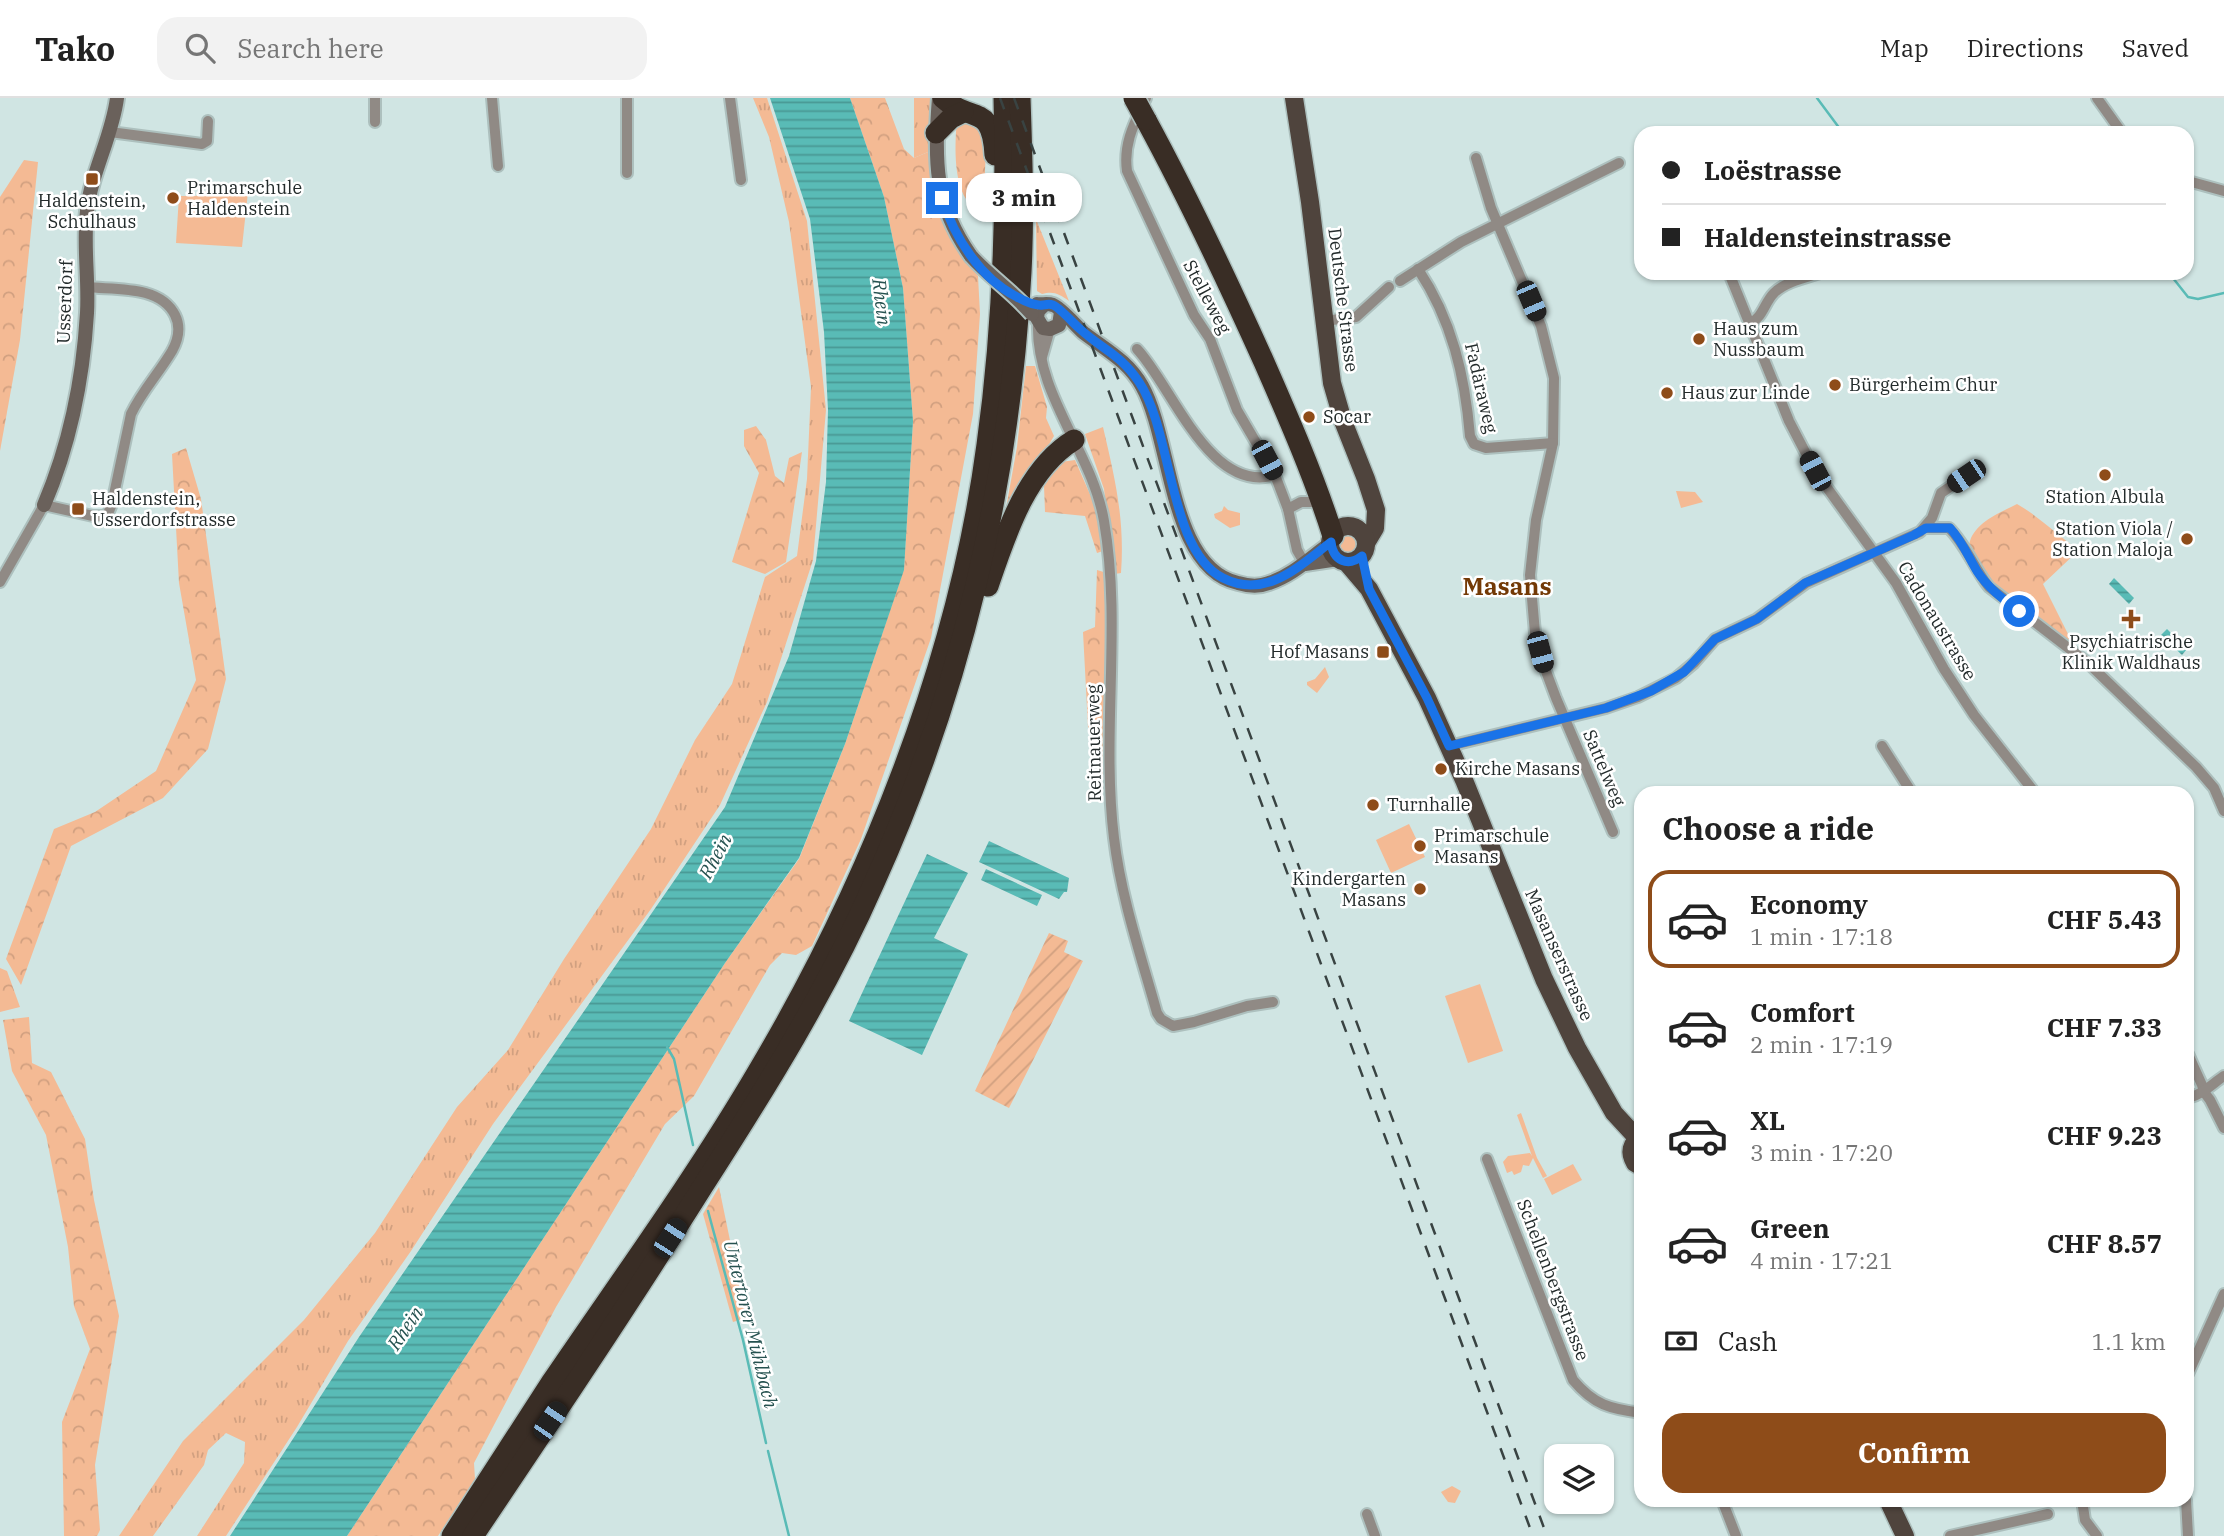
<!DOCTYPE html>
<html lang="en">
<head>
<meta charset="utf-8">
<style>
	:root { --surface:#fff; --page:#f2f2f2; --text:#222; --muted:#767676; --line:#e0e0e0; --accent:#8e4c19 }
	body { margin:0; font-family:"IBM Plex Serif",serif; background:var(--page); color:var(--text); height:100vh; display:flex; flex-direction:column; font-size:26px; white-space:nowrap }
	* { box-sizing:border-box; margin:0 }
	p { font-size:23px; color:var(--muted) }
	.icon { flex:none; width:38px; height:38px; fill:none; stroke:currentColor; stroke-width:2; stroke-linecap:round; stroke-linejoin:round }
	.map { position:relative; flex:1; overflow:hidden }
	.panel { position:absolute; left:1634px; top:688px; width:560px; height:721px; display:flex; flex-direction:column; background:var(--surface); border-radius:21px; box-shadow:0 2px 5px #0004 }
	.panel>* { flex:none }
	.top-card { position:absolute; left:1634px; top:28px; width:560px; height:154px; border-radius:21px; box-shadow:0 2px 5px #0004; display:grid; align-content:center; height:154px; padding:0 28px; background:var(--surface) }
	.tools { position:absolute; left:1544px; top:1346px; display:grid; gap:14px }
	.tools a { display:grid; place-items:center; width:70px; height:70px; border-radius:14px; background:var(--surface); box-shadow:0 2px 5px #0004; font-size:35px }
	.end { position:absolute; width:32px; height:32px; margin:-16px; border:9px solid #1a73e8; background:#fff; box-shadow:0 0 0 4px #fff }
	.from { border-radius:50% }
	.bubble { position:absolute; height:49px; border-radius:21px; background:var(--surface); box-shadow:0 2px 5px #0004; font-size:23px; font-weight:800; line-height:49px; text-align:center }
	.car { position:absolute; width:21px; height:42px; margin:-21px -10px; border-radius:9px; box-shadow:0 0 5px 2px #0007; background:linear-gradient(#222 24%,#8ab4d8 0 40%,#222 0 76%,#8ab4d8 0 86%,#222 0) }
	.top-card b { display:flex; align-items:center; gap:24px; height:66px; font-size:26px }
	.top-card b+b { border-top:2px solid var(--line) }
	.top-card i { width:18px; height:18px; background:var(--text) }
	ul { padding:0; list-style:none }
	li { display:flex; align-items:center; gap:21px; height:98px; margin:0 14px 10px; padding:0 14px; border:4px solid transparent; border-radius:21px }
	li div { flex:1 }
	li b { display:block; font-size:26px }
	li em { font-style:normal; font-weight:800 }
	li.active { border-color:var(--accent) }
	li>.icon { width:63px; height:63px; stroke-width:1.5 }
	h2 { padding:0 28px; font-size:32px; line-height:84px }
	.pay { display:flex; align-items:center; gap:18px; height:77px; padding:0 28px; font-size:26px }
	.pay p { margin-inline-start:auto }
	.action { display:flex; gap:14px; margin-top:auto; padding:14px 28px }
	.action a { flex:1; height:80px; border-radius:21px; background:var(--accent); color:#fff; font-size:28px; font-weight:800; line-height:80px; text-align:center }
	header { display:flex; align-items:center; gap:42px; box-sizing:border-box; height:98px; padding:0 35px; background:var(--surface); border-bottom:2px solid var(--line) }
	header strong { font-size:33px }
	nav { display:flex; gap:38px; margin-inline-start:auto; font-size:24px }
	.search { width:490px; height:63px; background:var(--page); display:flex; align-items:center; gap:18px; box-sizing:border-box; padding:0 24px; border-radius:21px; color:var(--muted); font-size:26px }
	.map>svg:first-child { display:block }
	.grass { fill:url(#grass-tufts) }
	.forest { fill:url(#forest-crowns) }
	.park { fill:#f4ba94 }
	.garden { fill:url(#garden-furrows) }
	.water { fill:url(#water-rules) }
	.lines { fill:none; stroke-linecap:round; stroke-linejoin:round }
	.stream { stroke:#59bbb6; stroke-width:2.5 }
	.street-casing { stroke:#adc0be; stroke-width:14 }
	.secondary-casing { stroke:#adc0be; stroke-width:18 }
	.primary-casing { stroke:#adc0be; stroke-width:21 }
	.highway-casing { stroke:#adc0be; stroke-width:24 }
	.street { stroke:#908a85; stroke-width:10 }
	.secondary { stroke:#6a615b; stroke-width:14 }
	.primary { stroke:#4f443d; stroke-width:18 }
	.highway { stroke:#392d25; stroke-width:21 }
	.rail { stroke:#394342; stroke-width:2.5; stroke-dasharray:12 12; stroke-linecap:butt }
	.secondary-bridge-casing { stroke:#adc0be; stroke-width:18; stroke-linecap:butt }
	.highway-bridge-casing { stroke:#adc0be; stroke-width:24; stroke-linecap:butt }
	.secondary-bridge { stroke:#6a615b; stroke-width:14 }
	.highway-bridge { stroke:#392d25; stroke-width:21 }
	.route { stroke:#1a73e8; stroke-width:9 }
	.poi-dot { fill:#8e4c19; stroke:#fff; stroke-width:2.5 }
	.labels { text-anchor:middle; stroke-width:5; stroke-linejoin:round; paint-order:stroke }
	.poi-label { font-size:18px; fill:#232b2b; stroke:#fff; text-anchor:start }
	.street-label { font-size:18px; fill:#232b2b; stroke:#fff }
	.water-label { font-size:19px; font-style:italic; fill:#265250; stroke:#fff }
	.district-label { font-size:24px; font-weight:bold; fill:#733905; stroke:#fff }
</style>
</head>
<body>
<header>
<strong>Tako</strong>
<div class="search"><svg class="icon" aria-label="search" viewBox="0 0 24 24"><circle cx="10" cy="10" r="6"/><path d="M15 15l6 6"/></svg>Search here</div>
<nav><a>Map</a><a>Directions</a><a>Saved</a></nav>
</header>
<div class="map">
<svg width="2224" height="1438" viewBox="0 0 2224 1438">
	<defs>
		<pattern id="grass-tufts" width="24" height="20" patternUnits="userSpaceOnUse" patternTransform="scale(1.75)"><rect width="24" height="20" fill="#f4ba94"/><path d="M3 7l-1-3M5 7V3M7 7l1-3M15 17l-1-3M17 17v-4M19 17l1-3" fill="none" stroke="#d1a080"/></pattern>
		<pattern id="forest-crowns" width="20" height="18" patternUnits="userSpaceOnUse" patternTransform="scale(1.75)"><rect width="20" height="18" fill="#f4ba94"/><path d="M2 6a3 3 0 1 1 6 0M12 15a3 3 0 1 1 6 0" fill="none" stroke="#d1a080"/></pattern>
		<pattern id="garden-furrows" width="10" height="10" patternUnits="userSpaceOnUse" patternTransform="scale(1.75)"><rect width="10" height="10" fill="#f4ba94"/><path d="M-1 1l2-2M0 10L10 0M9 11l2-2" fill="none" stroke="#d1a080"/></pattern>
		<pattern id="water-rules" width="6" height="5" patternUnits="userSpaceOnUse" patternTransform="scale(1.75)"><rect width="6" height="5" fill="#59bbb6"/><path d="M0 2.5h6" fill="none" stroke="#499894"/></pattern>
	</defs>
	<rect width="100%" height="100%" fill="#d0e5e3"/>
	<g class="grass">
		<polygon points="753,0 767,0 807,123 826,312 813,462 767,604 720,707 651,811 493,1026 411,1153 348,1243 297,1329 226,1438 197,1438 244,1365 245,1344 226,1335 208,1352 204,1367 153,1438 119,1438 183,1343 304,1222 375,1135 457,1009 508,952 564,861 651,731 695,642 732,586 765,479 797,458 807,381 811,289 789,124 769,39"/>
		<polygon points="914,0 932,0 928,54 914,60"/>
		<path d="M 1036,121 L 1069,203 C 1059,196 1054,193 1042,196 L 1037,193 Z"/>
		<circle cx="1348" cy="447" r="11"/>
	</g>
	<g class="forest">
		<polygon points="850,0 885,0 904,51 914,60 928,54 932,95 939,115 957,151 978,178 980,216 973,316 931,540 861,741 812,848 796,857 782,855 770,867 694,998 665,1026 556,1209 474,1365 475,1381 438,1438 347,1438 725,865 799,761 845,646 904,471 913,323 903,190 884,99"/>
		<path d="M 957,21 L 980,29 L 986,51 L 983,115 C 978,111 969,107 966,101 C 953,80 955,44 957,21 Z"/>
		<polygon points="24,62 38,64 20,242 0,353 0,99"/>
		<polygon points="1026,268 1035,268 1047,309 1046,320 1054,338 1024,389 1005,416 1017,349"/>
		<polygon points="756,328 766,342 775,378 784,385 789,360 802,354 786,464 765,476 732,464 759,375 744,348 744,332"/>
		<path d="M 1103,329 C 1115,381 1125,421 1121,475 L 1115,476 L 1104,391 L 1085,336 Z"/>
		<polygon points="186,350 201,401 226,581 208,651 163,700 71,748 21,887 6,861 54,731 95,714 156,673 196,582 179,485 172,356"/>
		<polygon points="1075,362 1096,410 1103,453 1097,455 1085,418 1045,414 1044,388 1061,364"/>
		<path d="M 2017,406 C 2040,419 2057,437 2079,452 L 2043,486 L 2072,544 C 2050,529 1960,472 1970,443 C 1976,424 2001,414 2017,406 Z"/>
		<polygon points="1097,472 1107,475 1106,678 1101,679 1100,642 1088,629 1083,534 1095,529"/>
		<polygon points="0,870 7,873 20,909 0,914"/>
		<polygon points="29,919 32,965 51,974 85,1041 94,1102 119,1218 95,1367 100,1432 97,1438 64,1438 62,1324 90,1251 74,1208 68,1149 46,1037 12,973 3,922"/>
		<polygon points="719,1089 746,1220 733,1224 703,1116"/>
	</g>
	<g class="park">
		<polygon points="201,93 248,94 242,149 176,145 179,98 196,98"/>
		<polygon points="1676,393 1695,394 1703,404 1681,410"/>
		<polygon points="1224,408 1228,412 1240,415 1240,427 1230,430 1215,420 1214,416 1222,413"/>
		<polygon points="1325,569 1329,579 1317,595 1307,587 1307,584 1315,581"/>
		<polygon points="1409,726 1425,759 1391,775 1376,742"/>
		<polygon points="1480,886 1503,953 1468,965 1445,898"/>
		<polygon points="1521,1015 1537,1060 1547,1078 1543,1080 1533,1060 1529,1068 1523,1067 1521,1074 1514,1077 1512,1073 1507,1075 1503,1064 1508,1058 1530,1055 1532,1058 1517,1017"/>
		<polygon points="1573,1066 1582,1082 1552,1097 1544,1081"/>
		<polygon points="1452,1388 1461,1393 1455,1405 1448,1404 1441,1394"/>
	</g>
	<polygon class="garden" points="1049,835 1068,843 1064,854 1083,863 1009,1010 975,993"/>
	<g class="water">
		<polygon points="770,0 850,0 884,99 903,190 913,323 904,472 845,646 799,760 725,865 347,1438 230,1438 359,1239 725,709 789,558 816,463 826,384 828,312 824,234 810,121"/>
		<polygon points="2114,480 2134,500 2129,506 2109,486"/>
		<polygon points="2167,531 2187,551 2182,557 2161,537"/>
		<polygon points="989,743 1069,780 1067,794 1064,794 1059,801 979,764"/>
		<polygon points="927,756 968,775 934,840 968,856 922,957 849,923"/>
		<polygon points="986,771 1042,797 1037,808 981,782"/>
	</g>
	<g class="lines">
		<g class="stream">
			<polyline points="1817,0 1843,35"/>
			<polyline points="2169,175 2188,199 2198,201 2224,195"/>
			<polyline points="667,949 674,961 693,1047"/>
			<polyline points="708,1113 743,1242 766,1345"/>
			<polyline points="768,1353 789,1438"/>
		</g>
		<g class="street-casing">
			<g id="street">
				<polyline points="492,0 498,68"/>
				<polyline points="627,0 627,75"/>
				<polyline points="730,0 741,82"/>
				<path d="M 1146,0 C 1135,24 1123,45 1127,73 L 1194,217 L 1210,241 L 1237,312 L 1275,377 L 1288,411 L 1297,452 L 1305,466"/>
				<polyline points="2097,0 2122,35"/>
				<polyline points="375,24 375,0"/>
				<polyline points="110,34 202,46 207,43 208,23"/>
				<polyline points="1476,60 1491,110 1541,228 1554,280 1553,345 1536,422 1530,477 1535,535 1544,568 1556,600 1613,734"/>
				<polyline points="2188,83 2224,93"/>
				<path d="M 1418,171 C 1452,222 1465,278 1470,338 L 1474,346 L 1486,350 L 1553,345"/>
				<polyline points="1729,175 1789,323 1815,373 1896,485 1944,571 1974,617 2035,695"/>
				<polyline points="1400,183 1461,144 1619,65"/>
				<polyline points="1324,223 1356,219 1389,189"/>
				<path d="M 1038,224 C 1035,297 1092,353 1104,423 C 1122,527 1101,635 1114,740 C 1121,799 1141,858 1157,915 L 1161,921 L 1173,928 L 1194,924 L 1247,908 L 1273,904"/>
				<path d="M 1749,226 C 1763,220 1764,205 1774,195 C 1785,184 1804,180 1820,175"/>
				<path d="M 1137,251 C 1172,288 1210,397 1275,377"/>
				<polyline points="1042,259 1050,231"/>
				<polyline points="1288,411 1301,404 1320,404"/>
				<path d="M 1926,430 L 1949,430 C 1966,447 1974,470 1989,489 L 2088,565 L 2196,669 L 2214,690 L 2224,713"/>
				<path d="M 0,484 L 44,407 L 93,418 L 107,418 L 112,406 L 131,316 C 142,293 159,275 172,253 C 178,242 181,229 175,217 C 160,187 116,192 87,189"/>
				<polyline points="1449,648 1606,610 1638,599 1676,580 1694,565 1715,541 1757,521 1806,485 1920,434 1932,420 1941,395 1966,378"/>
				<polyline points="1882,648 1912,695"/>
				<polyline points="2188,956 2202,987 2204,994 2210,1002 2224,1030"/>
				<path d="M 2188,1000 C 2202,997 2212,986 2224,978"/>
				<path d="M 1487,1061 L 1573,1282 C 1594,1307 1610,1311 1642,1315"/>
				<polyline points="2188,1276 2224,1196"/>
				<polyline points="1722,1402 1736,1438"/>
				<polyline points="2082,1402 2085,1422 2097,1438"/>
				<polyline points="2186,1402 2188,1438"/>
				<polyline points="1367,1416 1375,1438"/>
				<polyline points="1950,1438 2048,1416"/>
			</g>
		</g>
		<g class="secondary-casing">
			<g id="secondary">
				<path d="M 939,0 C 934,61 934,106 971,158"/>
				<path d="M 1037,206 C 1042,207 1047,205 1053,207 C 1061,210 1076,228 1084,235 C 1106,252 1128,263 1142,288 C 1172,341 1169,470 1238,485 C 1248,488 1259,489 1269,485 C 1293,477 1311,459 1331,445"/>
				<polyline points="1043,208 1038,213 1037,220 1043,230 1050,231 1059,227 1061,214"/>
				<path d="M 44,407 C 70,346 83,282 87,215 C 89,181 83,147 87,113 C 91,75 112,39 117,0"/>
				<polyline points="1305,466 1338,461"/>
			</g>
		</g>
		<g class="primary-casing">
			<g id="primary">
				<polyline points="1294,0 1310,104 1332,285 1343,323 1366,381 1376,412 1375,430 1366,445"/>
				<circle cx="1348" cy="446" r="18"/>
				<polyline points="1346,464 1369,491 1427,600 1464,682 1544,881 1577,950 1614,1015 1638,1041"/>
				<path d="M 1642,1039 C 1630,1045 1629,1055 1635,1065 L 1642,1069"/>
				<polyline points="1888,1402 1905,1438"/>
			</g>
		</g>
		<g class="highway-casing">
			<g id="highway">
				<path d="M 943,0 C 971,26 992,4 995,57"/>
				<path d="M 1146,22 C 1189,101 1227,182 1264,264 C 1289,321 1314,378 1333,438"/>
				<polyline points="936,35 951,20 963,14"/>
				<path d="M 988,488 C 1005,438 1026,371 1074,342"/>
				<path d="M 452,1438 C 485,1387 518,1336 551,1285 C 621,1182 694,1082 757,975 C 869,787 958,565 987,347 C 1003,232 1007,117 1004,0"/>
				<path d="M 473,1438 C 551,1322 629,1206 703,1088 C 766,990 827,892 874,785 C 961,593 1010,385 1021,174 C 1024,116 1022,58 1020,0"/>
			</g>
		</g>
		<use href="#street" class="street"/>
		<use href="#secondary" class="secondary"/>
		<use href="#primary" class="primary"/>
		<use href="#highway" class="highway"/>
		<g class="rail">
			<polyline points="1000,0 1533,1438"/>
			<polyline points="1014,0 1547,1438"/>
		</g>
		<g class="secondary-bridge-casing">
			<path id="secondary-bridge" d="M 971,158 C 990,179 1013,194 1032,216"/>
		</g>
		<g class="highway-bridge-casing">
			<polyline id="highway-bridge" points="1134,0 1146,22"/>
		</g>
		<use href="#secondary-bridge" class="secondary-bridge"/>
		<use href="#highway-bridge" class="highway-bridge"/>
	</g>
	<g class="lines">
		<path class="route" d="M 942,100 C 954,139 980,180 1017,199 C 1024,203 1035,208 1043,207 C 1049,207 1047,205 1053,207 C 1059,209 1074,226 1080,231 C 1103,252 1120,256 1139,284 C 1173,334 1168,452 1223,480 C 1266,502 1299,468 1331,444 C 1333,463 1348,469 1362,458 L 1369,491 L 1427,600 L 1449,648 L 1606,610 L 1651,593 L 1684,574 L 1715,541 L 1757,521 L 1805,485 L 1914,437 L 1926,430 L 1950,430 C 1962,443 1968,458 1977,473 C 1988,490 2003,501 2019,513"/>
	</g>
	<g class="poi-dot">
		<rect x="85" y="74" width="14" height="14" rx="3.5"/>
		<circle cx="173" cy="100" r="7"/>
		<circle cx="1699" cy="241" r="7"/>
		<circle cx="1835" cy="287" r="7"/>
		<circle cx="1667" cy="295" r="7"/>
		<circle cx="1309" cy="319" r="7"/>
		<circle cx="2105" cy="377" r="7"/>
		<rect x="71" y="404" width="14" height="14" rx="3.5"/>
		<circle cx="2187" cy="441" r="7"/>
		<path d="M2127.5 510.5h7v7h7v7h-7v7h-7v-7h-7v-7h7z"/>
		<rect x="1376" y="547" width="14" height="14" rx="3.5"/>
		<circle cx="1441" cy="671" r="7"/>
		<circle cx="1373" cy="707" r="7"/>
		<circle cx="1420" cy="748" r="7"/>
		<circle cx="1420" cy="791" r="7"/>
	</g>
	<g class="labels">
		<g class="poi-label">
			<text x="187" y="96">Primarschule<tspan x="187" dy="21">Haldenstein</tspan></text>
			<text x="92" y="109" text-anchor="middle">Haldenstein,<tspan x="92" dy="21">Schulhaus</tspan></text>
			<text x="1713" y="237">Haus zum<tspan x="1713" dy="21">Nussbaum</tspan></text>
			<text x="1849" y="293">Bürgerheim Chur</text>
			<text x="1681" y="301">Haus zur Linde</text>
			<text x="1323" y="325">Socar</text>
			<text x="2105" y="405" text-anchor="middle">Station Albula</text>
			<text x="92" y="407">Haldenstein,<tspan x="92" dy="21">Usserdorfstrasse</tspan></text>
			<text x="2173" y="437" text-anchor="end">Station Viola /<tspan x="2173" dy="21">Station Maloja</tspan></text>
			<text x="2131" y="550" text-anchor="middle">Psychiatrische<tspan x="2131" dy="21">Klinik Waldhaus</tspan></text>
			<text x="1369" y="560" text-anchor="end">Hof Masans</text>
			<text x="1455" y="677">Kirche Masans</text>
			<text x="1387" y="713">Turnhalle</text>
			<text x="1434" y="744">Primarschule<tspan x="1434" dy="21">Masans</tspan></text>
			<text x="1406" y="787" text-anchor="end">Kindergarten<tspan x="1406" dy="21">Masans</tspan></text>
		</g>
		<g class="street-label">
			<text transform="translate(1207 199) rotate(62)" y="6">Stelleweg</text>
			<text transform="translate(1343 202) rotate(83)" y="6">Deutsche Strasse</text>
			<text transform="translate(65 204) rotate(-88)" y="6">Usserdorf</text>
			<text transform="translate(1481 290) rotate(77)" y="6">Fadäraweg</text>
			<text transform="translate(1937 523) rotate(59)" y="6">Cadonaustrasse</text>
			<text transform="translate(1094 645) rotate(-91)" y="6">Reitnauerweg</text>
			<text transform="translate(1604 670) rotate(67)" y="6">Sattelweg</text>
			<text transform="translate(1559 857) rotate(66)" y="6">Masanserstrasse</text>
			<text transform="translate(1553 1182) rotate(69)" y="6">Schellenbergstrasse</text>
		</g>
		<g class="water-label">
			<text transform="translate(882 204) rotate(83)" y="7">Rhein</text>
			<text transform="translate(715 758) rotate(-62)" y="7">Rhein</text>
			<text transform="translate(751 1226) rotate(76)" y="7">Untertorer Mühlbach</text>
			<text transform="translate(405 1230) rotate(-56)" y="7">Rhein</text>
		</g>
		<g class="district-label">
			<text x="1507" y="497">Masans</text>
		</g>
	</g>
</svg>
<div class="tools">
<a><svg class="icon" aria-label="layers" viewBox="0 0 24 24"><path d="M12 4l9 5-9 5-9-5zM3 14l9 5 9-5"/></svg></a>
</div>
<i class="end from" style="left:2019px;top:513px"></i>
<i class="end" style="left:942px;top:100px"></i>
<div class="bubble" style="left:966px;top:75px;width:116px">3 min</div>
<i class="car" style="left:1531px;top:203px;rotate:157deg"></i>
<i class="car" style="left:1267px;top:362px;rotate:152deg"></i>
<i class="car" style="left:1815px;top:373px;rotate:332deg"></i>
<i class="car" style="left:1966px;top:378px;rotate:236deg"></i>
<i class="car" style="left:1540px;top:554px;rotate:165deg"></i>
<i class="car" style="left:670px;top:1140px;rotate:33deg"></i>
<i class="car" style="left:550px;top:1323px;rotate:34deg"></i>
<div class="top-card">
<b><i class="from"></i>Loëstrasse</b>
<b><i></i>Haldensteinstrasse</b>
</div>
<section class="panel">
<h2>Choose a ride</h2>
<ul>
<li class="active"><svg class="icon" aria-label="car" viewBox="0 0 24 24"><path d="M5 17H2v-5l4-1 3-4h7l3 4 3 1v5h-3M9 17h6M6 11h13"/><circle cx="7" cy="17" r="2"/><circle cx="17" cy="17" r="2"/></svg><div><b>Economy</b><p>1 min · 17:18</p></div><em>CHF 5.43</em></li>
<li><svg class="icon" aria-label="car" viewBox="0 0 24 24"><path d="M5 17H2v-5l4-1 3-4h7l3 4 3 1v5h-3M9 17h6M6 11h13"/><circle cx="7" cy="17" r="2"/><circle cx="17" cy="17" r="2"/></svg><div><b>Comfort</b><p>2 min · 17:19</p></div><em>CHF 7.33</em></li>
<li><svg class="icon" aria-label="car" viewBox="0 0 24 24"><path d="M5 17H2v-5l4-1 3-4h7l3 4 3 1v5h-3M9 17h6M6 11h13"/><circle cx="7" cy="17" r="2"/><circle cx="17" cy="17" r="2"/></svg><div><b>XL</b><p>3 min · 17:20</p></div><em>CHF 9.23</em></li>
<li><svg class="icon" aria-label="car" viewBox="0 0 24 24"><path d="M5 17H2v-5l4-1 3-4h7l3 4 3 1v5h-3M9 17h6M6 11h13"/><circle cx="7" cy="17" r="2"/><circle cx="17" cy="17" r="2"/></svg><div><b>Green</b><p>4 min · 17:21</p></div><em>CHF 8.57</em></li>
</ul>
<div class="pay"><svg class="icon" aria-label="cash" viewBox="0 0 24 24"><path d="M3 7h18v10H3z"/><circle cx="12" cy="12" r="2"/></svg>Cash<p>1.1 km</p></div>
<div class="action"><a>Confirm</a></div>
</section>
</div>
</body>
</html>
